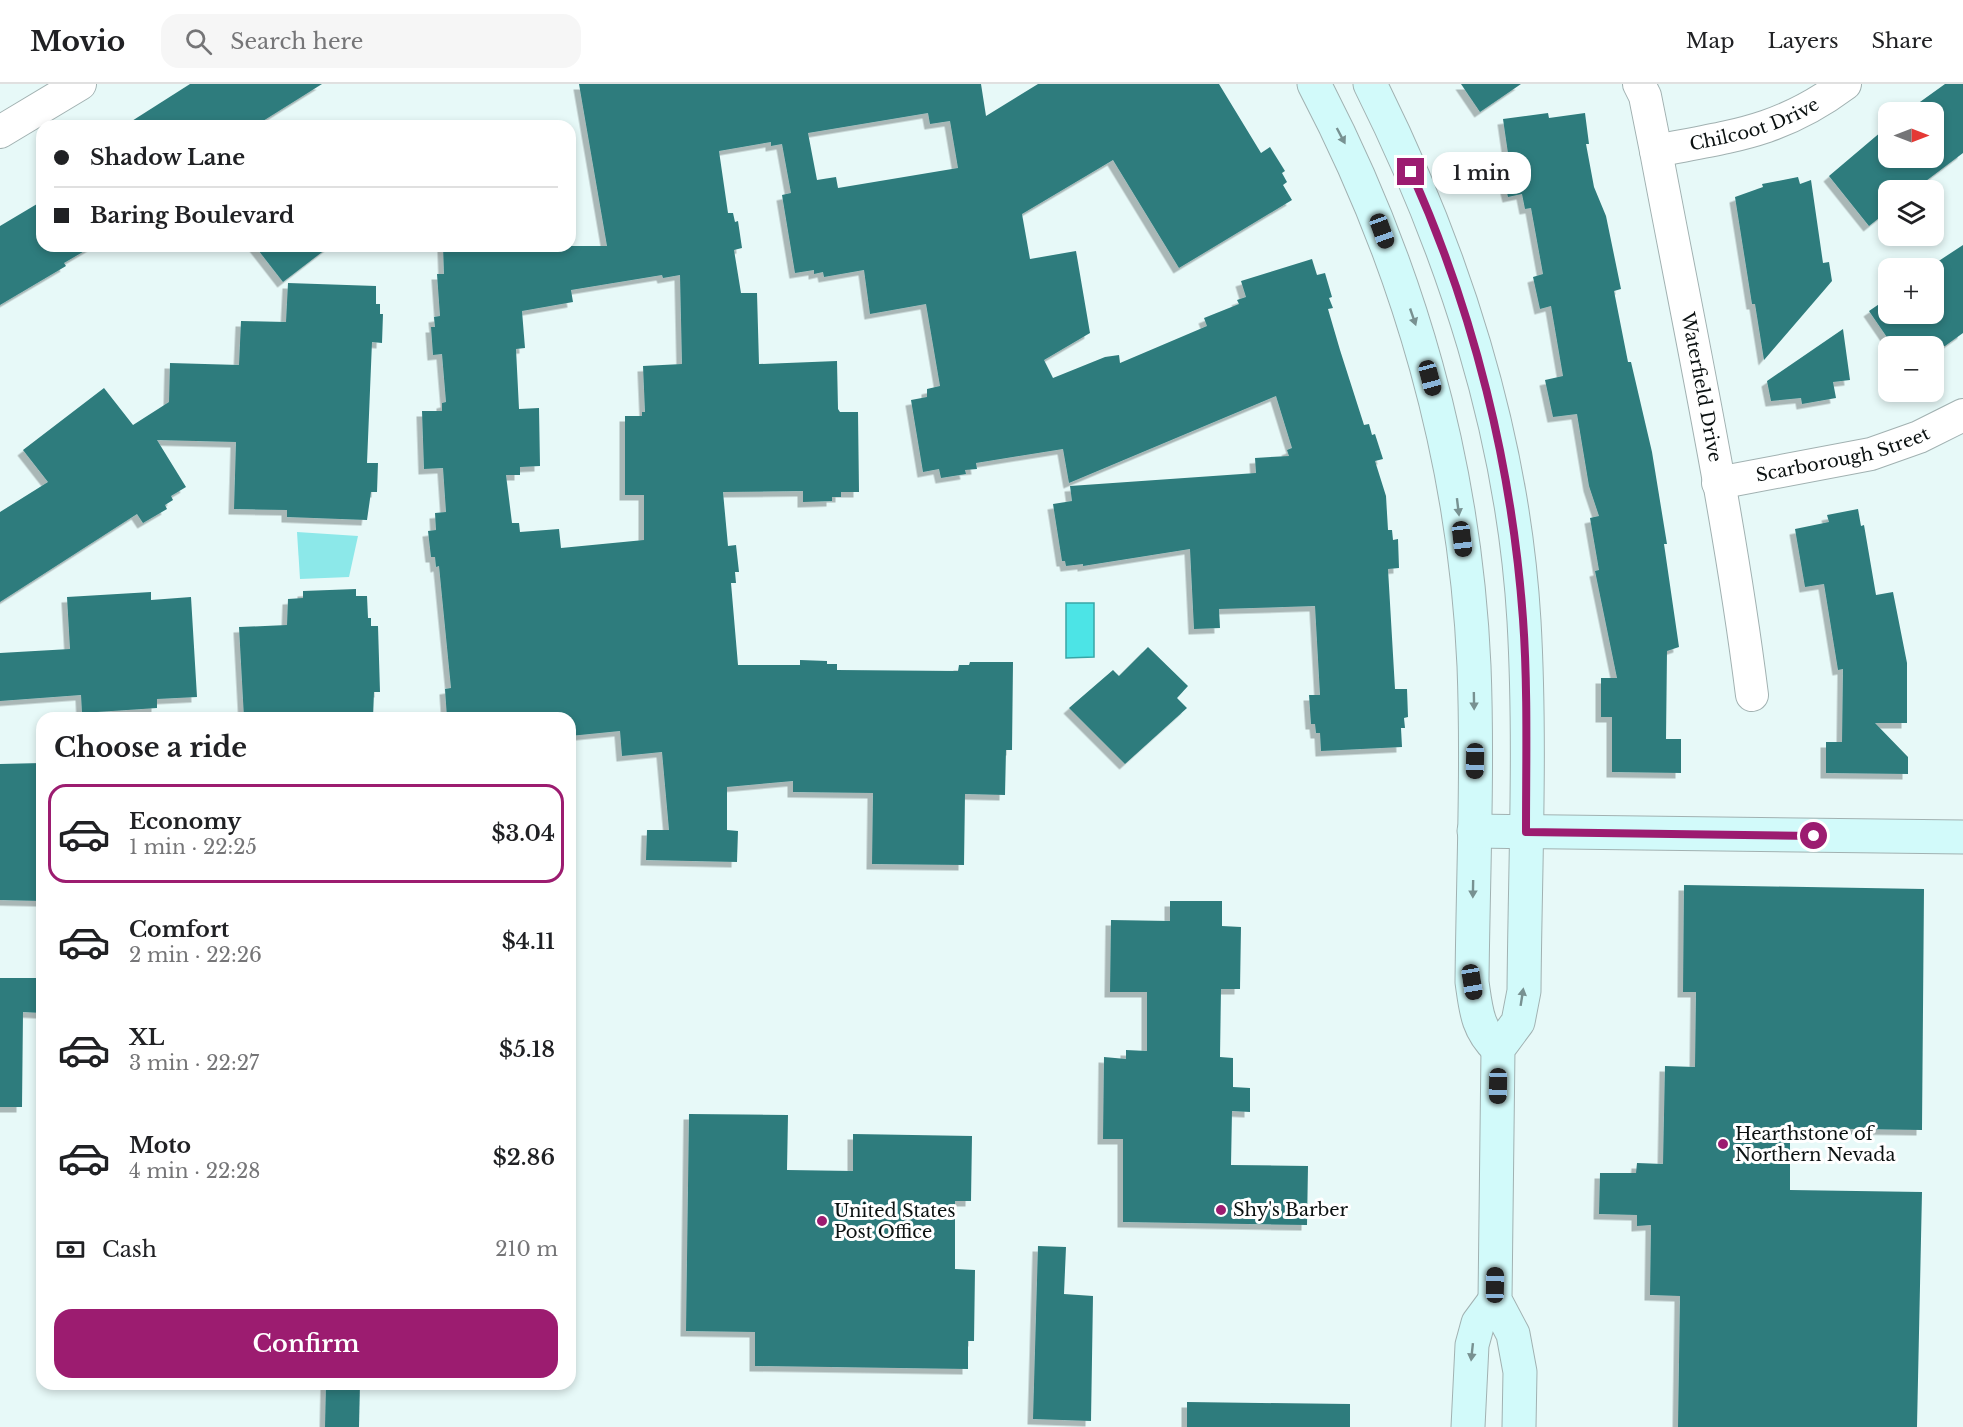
<!DOCTYPE html>
<html lang="en">
<head>
<meta charset="utf-8">
<style>
	:root { --surface:#fff; --page:#f6f6f6; --text:#202124; --muted:#757577; --line:#e0e0e0; --accent:#9c1c70 }
	body { margin:0; font-family:"Libre Baskerville",serif; background:var(--page); color:var(--text); height:100vh; display:flex; flex-direction:column; font-size:22px; white-space:nowrap }
	* { box-sizing:border-box; margin:0 }
	p { font-size:20px; color:var(--muted) }
	.icon { flex:none; width:33px; height:33px; fill:none; stroke:currentColor; stroke-width:2; stroke-linecap:round; stroke-linejoin:round }
	.map { position:relative; flex:1; overflow:hidden }
	.sheet { position:absolute; left:36px; top:628px; width:540px; height:678px; display:flex; flex-direction:column; background:var(--surface); border-radius:18px; box-shadow:0 3px 9px #0003 }
	.sheet>* { flex:none }
	.guide { position:absolute; left:36px; top:36px; width:540px; height:132px; border-radius:18px; box-shadow:0 3px 9px #0003; display:grid; align-content:center; height:132px; padding:0 18px; background:var(--surface) }
	.needle { width:39px; rotate:90deg }
	.controls { position:absolute; left:1878px; top:18px; display:grid; gap:12px }
	.controls a { display:grid; place-items:center; width:66px; height:66px; border-radius:12px; background:var(--surface); box-shadow:0 3px 9px #0003; font-size:30px }
	.end { position:absolute; width:27px; height:27px; margin:-14px; border:8px solid #9c1c70; background:#fff; box-shadow:0 0 0 3px #fff }
	.from { border-radius:50% }
	.bubble { position:absolute; height:42px; border-radius:18px; background:var(--surface); box-shadow:0 3px 9px #0003; font-size:20px; font-weight:600; line-height:42px; text-align:center }
	.car { position:absolute; width:18px; height:36px; margin:-18px -9px; border-radius:8px; box-shadow:0 0 4px 2px #0007; background:linear-gradient(#222 24%,#8ab4d8 0 40%,#222 0 76%,#8ab4d8 0 86%,#222 0) }
	.guide b { display:flex; align-items:center; gap:21px; height:57px; font-size:22px }
	.guide b+b { border-top:2px solid var(--line) }
	.guide i { width:15px; height:15px; background:var(--text) }
	ul { padding:0; list-style:none }
	li { display:flex; align-items:center; gap:18px; height:99px; margin:0 12px 9px; padding:0 6px; border:3px solid transparent; border-radius:18px }
	li div { flex:1 }
	li b { display:block; font-size:22px }
	li em { font-style:normal; font-weight:600 }
	li.current { border-color:var(--accent) }
	li>.icon { width:54px; height:54px; stroke-width:1.5 }
	h2 { padding:0 18px; font-size:27px; line-height:72px }
	.pay { display:flex; align-items:center; gap:15px; height:66px; padding:0 18px; font-size:22px }
	.pay p { margin-inline-start:auto }
	.cta { display:flex; gap:12px; margin-top:auto; padding:12px 18px }
	.cta a { flex:1; height:69px; border-radius:18px; background:var(--accent); color:#fff; font-size:24px; font-weight:600; line-height:69px; text-align:center }
	header { display:flex; align-items:center; gap:36px; box-sizing:border-box; height:84px; padding:0 30px; background:var(--surface); border-bottom:2px solid var(--line) }
	header strong { font-size:28px }
	nav { display:flex; gap:33px; margin-inline-start:auto; font-size:21px }
	.search { width:420px; height:54px; background:var(--page); display:flex; align-items:center; gap:15px; box-sizing:border-box; padding:0 21px; border-radius:18px; color:var(--muted); font-size:22px }
	.map>svg:first-child { display:block }
	.green { fill:#8ce8e9 }
	.water { fill:#4ce4e6; stroke:#38a5a6; stroke-width:1.5 }
	.building { fill:#2f7c7d; fill-rule:evenodd; filter:url(#shadow) }
	.lines { fill:none; stroke-linecap:round; stroke-linejoin:round }
	.street-casing { stroke:#a1b1b1; stroke-width:34 }
	.secondary-casing { stroke:#a1b1b1; stroke-width:35 }
	.street { stroke:#fff; stroke-width:32 }
	.secondary { stroke:#d2fafa; stroke-width:33 }
	.oneway { fill:#789191 }
	.route { stroke:#9c1c70; stroke-width:8 }
	.poi-dot { fill:#9c1c70; stroke:#fff; stroke-width:2 }
	.labels { text-anchor:middle; stroke-width:6; stroke-linejoin:round; paint-order:stroke }
	.street-label { font-size:18px; fill:#0b1111; stroke:#fff }
	.poi-label { font-size:18px; fill:#0b1111; stroke:#fff; text-anchor:start }
</style>
</head>
<body>
<header>
<strong>Movio</strong>
<div class="search"><svg class="icon" aria-label="search" viewBox="0 0 24 24"><circle cx="10" cy="10" r="6"/><path d="M15 15l6 6"/></svg>Search here</div>
<nav><a>Map</a><a>Layers</a><a>Share</a></nav>
</header>
<div class="map">
<svg width="1963" height="1343" viewBox="0 0 1963 1343">
	<defs>
		<filter id="shadow"><feDropShadow dx="-5.5" dy="5.5" stdDeviation="0" flood-color="#0004"/></filter>
	</defs>
	<rect width="100%" height="100%" fill="#e7f9f8"/>
	<polygon class="green" points="297,448 358,452 349,493 300,495"/>
	<polygon class="water" points="1066,519 1094,519 1094,573 1066,574"/>
	<g class="building">
		<polygon points="190,0 322,0 255,42 124,42"/>
		<path d="M 579,0 L 981,0 L 986,32 L 1038,0 L 1219,0 L 1261,69 L 1270,63 L 1285,87 L 1282,89 L 1287,98 L 1283,101 L 1292,116 L 1179,184 L 1113,76 L 1022,130 L 1030,175 L 1076,167 L 1090,249 L 1044,276 L 1053,294 L 1105,273 L 1119,271 L 1120,279 L 1207,242 L 1204,234 L 1239,220 L 1237,216 L 1246,213 L 1241,197 L 1312,175 L 1317,191 L 1325,189 L 1332,213 L 1329,214 L 1333,224 L 1328,225 L 1340,266 L 1364,341 L 1369,340 L 1372,351 L 1375,350 L 1383,375 L 1375,377 L 1386,412 L 1388,446 L 1392,446 L 1393,456 L 1398,455 L 1399,484 L 1388,485 L 1395,605 L 1407,605 L 1408,633 L 1404,634 L 1405,644 L 1401,644 L 1402,663 L 1321,667 L 1320,649 L 1316,649 L 1315,640 L 1311,640 L 1309,611 L 1320,611 L 1315,522 L 1219,525 L 1220,544 L 1194,545 L 1190,465 L 1083,482 L 1083,480 L 1066,482 L 1065,477 L 1062,477 L 1053,420 L 1072,417 L 1070,402 L 1256,389 L 1255,374 L 1289,372 L 1287,366 L 1292,364 L 1276,312 L 1069,399 L 1063,365 L 976,379 L 977,385 L 965,386 L 966,390 L 941,394 L 939,385 L 923,388 L 911,316 L 927,313 L 927,305 L 940,302 L 926,220 L 870,230 L 864,186 L 824,193 L 823,188 L 814,190 L 814,186 L 795,189 L 782,111 L 791,109 L 782,60 L 771,62 L 771,58 L 719,67 L 728,129 L 733,129 L 735,138 L 738,137 L 742,164 L 734,166 L 741,209 L 757,209 L 759,280 L 837,277 L 838,325 L 840,328 L 858,328 L 859,408 L 841,408 L 841,413 L 832,413 L 832,417 L 803,418 L 803,407 L 723,408 L 728,462 L 736,461 L 739,488 L 735,488 L 736,499 L 731,499 L 738,581 L 800,581 L 800,576 L 827,577 L 827,580 L 837,580 L 837,586 L 958,587 L 959,581 L 969,581 L 970,578 L 1013,578 L 1012,666 L 1006,666 L 1005,711 L 965,710 L 964,781 L 872,780 L 873,709 L 793,708 L 793,697 L 727,703 L 727,746 L 738,747 L 737,778 L 646,776 L 647,746 L 669,746 L 662,668 L 622,672 L 620,647 L 570,652 L 570,634 L 447,634 L 445,605 L 451,604 L 439,482 L 436,483 L 435,473 L 431,473 L 428,447 L 436,446 L 435,429 L 446,428 L 443,384 L 424,385 L 422,327 L 442,327 L 442,319 L 446,318 L 442,270 L 433,271 L 431,243 L 435,243 L 434,233 L 440,232 L 437,190 L 444,190 L 443,162 L 607,162 ZM 928,29 L 930,40 L 950,37 L 958,84 L 838,104 L 836,93 L 817,96 L 808,49 ZM 662,191 L 663,194 L 680,191 L 682,280 L 643,282 L 645,328 L 642,328 L 642,332 L 625,332 L 625,411 L 644,411 L 644,456 L 561,464 L 559,445 L 520,448 L 519,439 L 512,439 L 506,391 L 520,391 L 520,383 L 540,382 L 539,324 L 519,325 L 516,265 L 525,264 L 522,227 L 573,218 L 571,206 Z"/>
		<polygon points="1461,0 1521,0 1480,28"/>
		<polygon points="1945,0 1963,0 1963,69 1914,106 1888,106 1888,127 1869,142 1829,92 1888,42 1888,74 1934,74 1934,28 1906,28"/>
		<polygon points="1548,29 1549,34 1585,29 1589,60 1586,60 1594,103 1606,132 1621,205 1614,207 1628,278 1631,278 1652,368 1667,460 1664,460 1679,563 1667,567 1666,655 1681,655 1681,689 1612,688 1612,633 1601,633 1601,594 1617,594 1595,487 1599,486 1590,434 1599,432 1589,402 1577,330 1553,333 1545,296 1563,292 1551,222 1540,225 1533,193 1543,190 1531,124 1525,125 1522,110 1508,113 1503,92 1511,90 1503,35"/>
		<polygon points="1798,93 1800,100 1811,96 1823,179 1829,178 1832,197 1764,276 1755,220 1752,220 1735,113 1763,103 1762,100"/>
		<polygon points="42,117 42,162 93,162 64,179 66,182 0,221 0,142"/>
		<polygon points="1963,161 1963,249 1945,262 1893,262 1869,227 1888,214 1888,230 1934,230 1934,184 1928,184"/>
		<polygon points="255,162 330,162 283,198"/>
		<polygon points="288,199 376,202 376,220 380,220 380,230 383,230 382,259 372,258 367,379 378,379 377,408 371,408 367,436 287,433 287,426 234,425 236,358 157,356 186,403 171,412 173,416 165,421 167,425 143,439 137,430 0,518 0,428 48,398 23,366 104,304 133,341 169,318 170,279 239,281 241,237 286,238"/>
		<polygon points="1843,245 1850,296 1833,298 1836,314 1802,320 1801,314 1771,317 1767,297"/>
		<polygon points="1858,425 1861,442 1864,441 1876,511 1893,508 1907,579 1907,639 1875,639 1908,673 1908,690 1826,689 1826,658 1842,658 1843,585 1838,586 1824,500 1805,503 1795,445 1829,438 1827,431"/>
		<polygon points="356,505 356,512 367,512 368,534 371,534 371,542 378,542 380,608 374,608 373,634 244,634 239,543 287,541 288,515 303,514 303,507"/>
		<polygon points="151,508 151,516 191,513 197,613 157,615 157,624 82,629 81,611 0,617 0,569 70,565 67,513"/>
		<polygon points="1148,563 1188,602 1177,614 1187,624 1125,680 1069,624 1113,586 1119,592"/>
		<polygon points="42,679 42,817 0,816 0,680"/>
		<polygon points="1684,801 1924,805 1922,1046 1790,1044 1790,1106 1922,1108 1917,1343 1678,1343 1680,1212 1650,1211 1651,1141 1637,1142 1637,1131 1599,1130 1600,1089 1636,1089 1637,1079 1663,1080 1665,982 1695,983 1696,908 1683,908"/>
		<polygon points="1170,817 1222,817 1222,842 1241,843 1240,905 1221,905 1220,973 1233,974 1233,1003 1250,1004 1250,1028 1232,1027 1231,1081 1308,1082 1307,1141 1123,1138 1123,1055 1103,1055 1104,973 1126,975 1126,966 1147,967 1147,908 1110,908 1111,836 1170,837"/>
		<polygon points="0,894 42,894 42,929 23,928 22,1023 0,1023"/>
		<polygon points="689,1030 788,1031 787,1086 853,1087 853,1050 972,1052 971,1117 955,1117 955,1185 975,1186 974,1257 968,1257 968,1285 755,1282 755,1248 686,1247"/>
		<polygon points="1038,1162 1066,1163 1064,1210 1093,1212 1091,1337 1033,1335"/>
		<polygon points="326,1300 360,1300 359,1343 325,1343"/>
		<polygon points="1187,1318 1350,1320 1350,1343 1187,1343"/>
	</g>
	<g class="lines">
		<g class="street-casing">
			<g id="street">
				<path id="s1" d="M 1639,0 L 1645,12 L 1656,67 C 1690,248 1729,428 1752,611"/>
				<polyline points="0,48 80,0"/>
				<path id="s2" d="M 1656,67 C 1732,52 1781,48 1845,0"/>
				<path id="s3" d="M 1718,399 L 1871,370 L 1919,353 L 1963,331"/>
			</g>
		</g>
		<g class="secondary-casing">
			<g id="secondary">
				<path d="M 1314,0 C 1409,181 1465,378 1474,582 C 1478,687 1473,793 1472,898 C 1476,926 1477,945 1498,965"/>
				<path d="M 1370,0 C 1453,166 1513,350 1524,537 C 1531,660 1525,784 1524,907 L 1518,938 L 1498,965 L 1495,1216 L 1513,1250 L 1520,1288 L 1519,1343"/>
				<polyline points="1474,747 1963,753"/>
				<polyline points="1468,1343 1472,1261 1478,1239 1495,1216"/>
			</g>
		</g>
		<use href="#street" class="street"/>
		<use href="#secondary" class="secondary"/>
	</g>
	<defs><path id="oneway-solid" d="M-6-.8H1V-3.2L6.5 0L1 3.2V.8H-6Z" transform="scale(1.5)"/></defs>
	<g class="oneway">
		<use href="#oneway-solid" transform="translate(1341 52) rotate(62)"/>
		<use href="#oneway-solid" transform="translate(1413 233) rotate(71)"/>
		<use href="#oneway-solid" transform="translate(1458 423) rotate(83)"/>
		<use href="#oneway-solid" transform="translate(1474 617) rotate(89)"/>
		<use href="#oneway-solid" transform="translate(1473 805) rotate(91)"/>
		<use href="#oneway-solid" transform="translate(1522 913) rotate(-81)"/>
		<use href="#oneway-solid" transform="translate(1472 1268) rotate(96)"/>
	</g>
	<g class="lines">
		<path class="route" d="M 1411,88 C 1474,228 1512,382 1523,535 C 1528,605 1526,677 1526,748 L 1814,752"/>
	</g>
	<g class="poi-dot">
		<circle cx="1723" cy="1060" r="6"/>
		<circle cx="1221" cy="1126" r="6"/>
		<circle cx="822" cy="1137" r="6"/>
	</g>
	<g class="labels">
		<g class="street-label">
			<text dy="6" stroke="none"><textPath href="#s2" startOffset="102">Chilcoot Drive</textPath></text>
			<text dy="6" stroke="none"><textPath href="#s1" startOffset="310">Waterfield Drive</textPath></text>
			<text dy="6" stroke="none"><textPath href="#s3" startOffset="128">Scarborough Street</textPath></text>
		</g>
		<g class="poi-label">
			<text x="1735" y="1056">Hearthstone of<tspan x="1735" dy="21">Northern Nevada</tspan></text>
			<text x="1233" y="1132">Shy's Barber</text>
			<text x="834" y="1133">United States<tspan x="834" dy="21">Post Office</tspan></text>
		</g>
	</g>
</svg>
<div class="controls">
<a><svg class="needle" viewBox="-14 -14 28 28"><path d="M0-13l5 13h-10z" fill="#e53935"/><path d="M0 13l5-13h-10z" fill="#757577"/></svg></a>
<a><svg class="icon" aria-label="layers" viewBox="0 0 24 24"><path d="M12 4l9 5-9 5-9-5zM3 14l9 5 9-5"/></svg></a>
<a>+</a>
<a>−</a>
</div>
<i class="end from" style="left:1814px;top:752px"></i>
<i class="end" style="left:1411px;top:88px"></i>
<div class="bubble" style="left:1432px;top:68px;width:99px">1 min</div>
<i class="car" style="left:1382px;top:147px;rotate:160deg"></i>
<i class="car" style="left:1430px;top:294px;rotate:165deg"></i>
<i class="car" style="left:1462px;top:455px;rotate:173deg"></i>
<i class="car" style="left:1475px;top:677px;rotate:181deg"></i>
<i class="car" style="left:1472px;top:898px;rotate:171deg"></i>
<i class="car" style="left:1498px;top:1002px;rotate:181deg"></i>
<i class="car" style="left:1495px;top:1201px;rotate:1deg"></i>
<div class="guide">
<b><i class="from"></i>Shadow Lane</b>
<b><i></i>Baring Boulevard</b>
</div>
<section class="sheet">
<h2>Choose a ride</h2>
<ul>
<li class="current"><svg class="icon" aria-label="car" viewBox="0 0 24 24"><path d="M5 17H2v-5l4-1 3-4h7l3 4 3 1v5h-3M9 17h6M6 11h13"/><circle cx="7" cy="17" r="2"/><circle cx="17" cy="17" r="2"/></svg><div><b>Economy</b><p>1 min · 22:25</p></div><em>$3.04</em></li>
<li><svg class="icon" aria-label="car" viewBox="0 0 24 24"><path d="M5 17H2v-5l4-1 3-4h7l3 4 3 1v5h-3M9 17h6M6 11h13"/><circle cx="7" cy="17" r="2"/><circle cx="17" cy="17" r="2"/></svg><div><b>Comfort</b><p>2 min · 22:26</p></div><em>$4.11</em></li>
<li><svg class="icon" aria-label="car" viewBox="0 0 24 24"><path d="M5 17H2v-5l4-1 3-4h7l3 4 3 1v5h-3M9 17h6M6 11h13"/><circle cx="7" cy="17" r="2"/><circle cx="17" cy="17" r="2"/></svg><div><b>XL</b><p>3 min · 22:27</p></div><em>$5.18</em></li>
<li><svg class="icon" aria-label="car" viewBox="0 0 24 24"><path d="M5 17H2v-5l4-1 3-4h7l3 4 3 1v5h-3M9 17h6M6 11h13"/><circle cx="7" cy="17" r="2"/><circle cx="17" cy="17" r="2"/></svg><div><b>Moto</b><p>4 min · 22:28</p></div><em>$2.86</em></li>
</ul>
<div class="pay"><svg class="icon" aria-label="cash" viewBox="0 0 24 24"><path d="M3 7h18v10H3z"/><circle cx="12" cy="12" r="2"/></svg>Cash<p>210 m</p></div>
<div class="cta"><a>Confirm</a></div>
</section>
</div>
</body>
</html>
